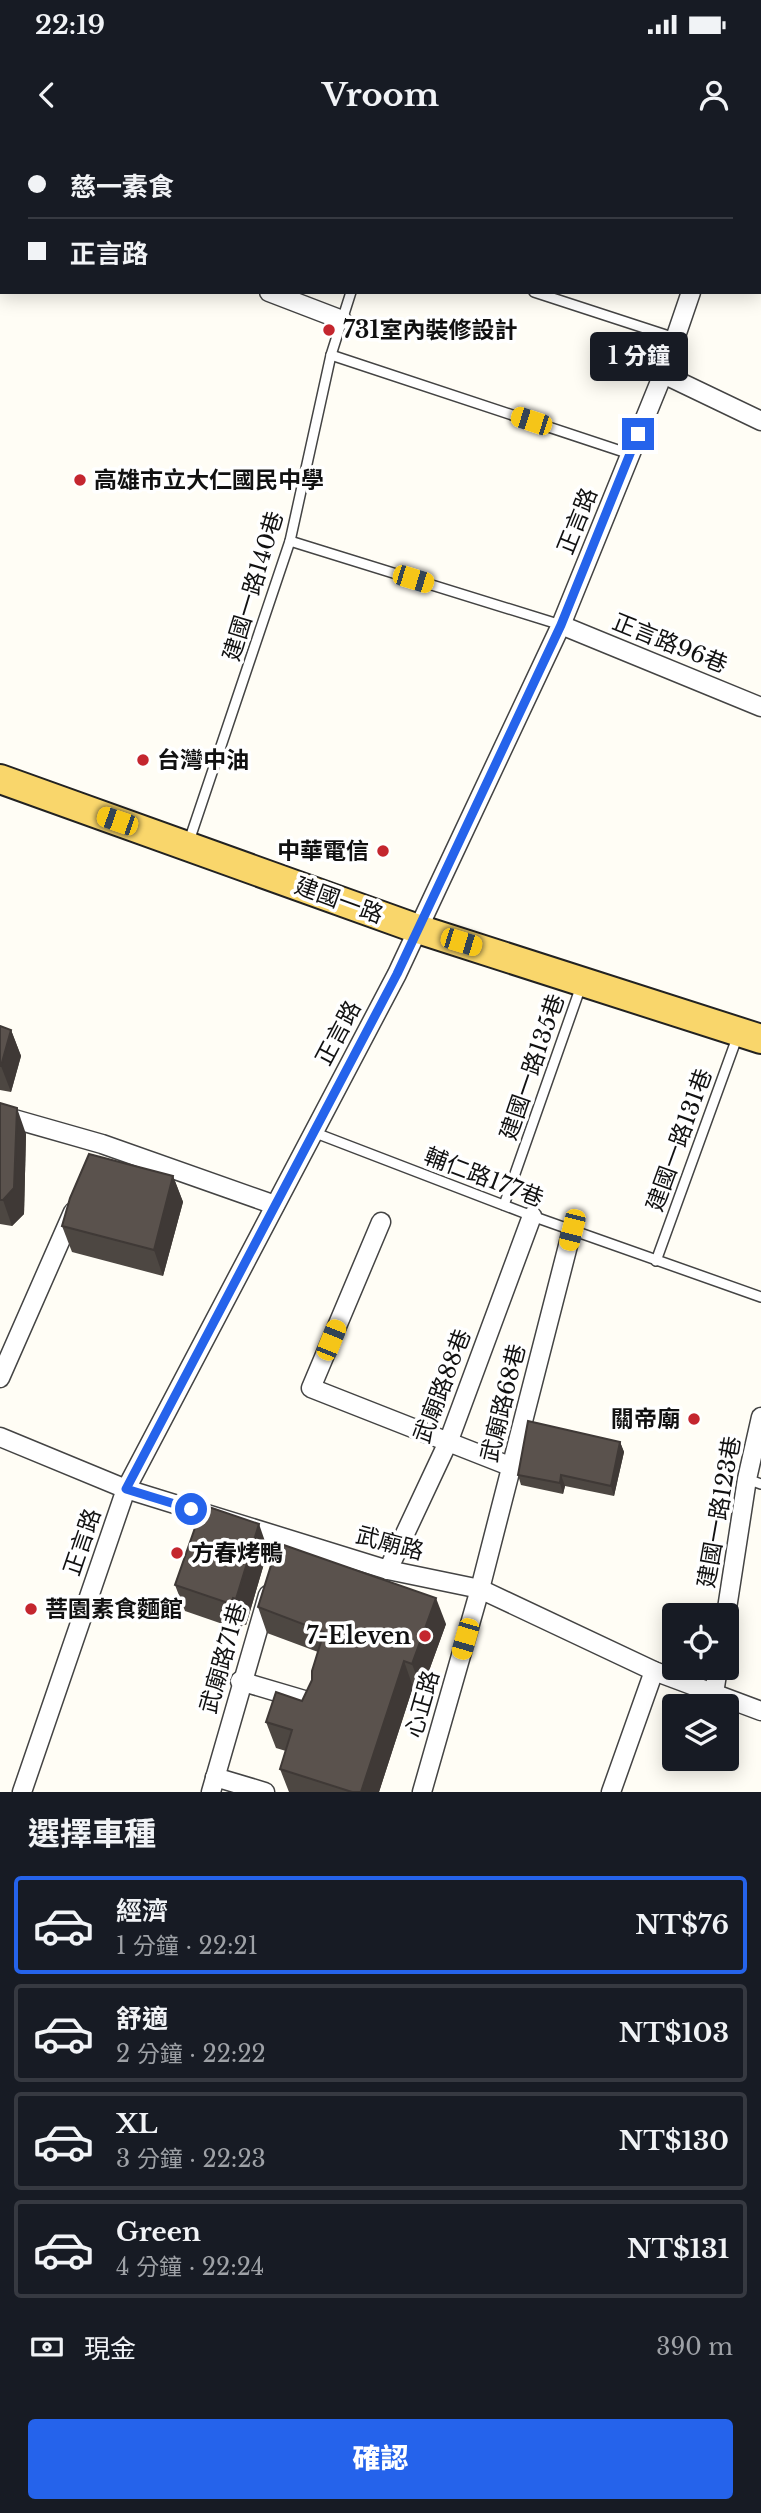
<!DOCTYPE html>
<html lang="zh-TW">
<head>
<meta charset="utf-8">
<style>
	:root { --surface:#171b24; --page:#242831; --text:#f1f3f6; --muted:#9ea1a6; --line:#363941; --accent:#2563eb }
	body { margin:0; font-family:"Libre Baskerville","Noto Sans TC",serif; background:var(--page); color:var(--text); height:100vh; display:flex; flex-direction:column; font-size:26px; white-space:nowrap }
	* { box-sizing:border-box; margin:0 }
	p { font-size:23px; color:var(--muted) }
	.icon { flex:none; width:38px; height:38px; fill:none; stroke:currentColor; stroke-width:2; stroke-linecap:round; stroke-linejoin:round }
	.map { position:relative; height:1652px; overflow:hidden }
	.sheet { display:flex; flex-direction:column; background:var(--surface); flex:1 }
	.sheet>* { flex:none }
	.guide { position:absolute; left:0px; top:0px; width:761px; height:154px; box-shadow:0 4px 18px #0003; display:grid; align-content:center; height:154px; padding:0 28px; background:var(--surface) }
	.fabs { position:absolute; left:662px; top:1463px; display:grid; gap:14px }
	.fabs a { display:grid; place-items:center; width:77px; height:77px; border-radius:7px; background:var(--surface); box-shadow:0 4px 18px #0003; font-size:35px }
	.end { position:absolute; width:32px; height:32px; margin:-16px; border:9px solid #2563eb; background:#fff; box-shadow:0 0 0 4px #fff }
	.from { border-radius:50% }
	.bubble { position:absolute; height:49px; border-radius:7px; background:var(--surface); box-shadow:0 4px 18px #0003; font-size:23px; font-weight:800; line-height:49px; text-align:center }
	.car { position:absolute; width:21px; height:42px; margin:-21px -10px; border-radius:9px; box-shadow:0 0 5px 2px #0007; background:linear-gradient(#f5c518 24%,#345 0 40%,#f5c518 0 76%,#345 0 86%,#f5c518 0) }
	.guide b { display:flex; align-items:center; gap:24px; height:66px; font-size:26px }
	.guide b+b { border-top:2px solid var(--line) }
	.guide i { width:18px; height:18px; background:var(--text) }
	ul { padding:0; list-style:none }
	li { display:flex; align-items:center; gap:21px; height:98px; margin:0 14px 10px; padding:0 14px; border:4px solid var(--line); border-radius:7px }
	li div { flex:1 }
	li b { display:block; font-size:26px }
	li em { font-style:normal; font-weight:800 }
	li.selected { border-color:var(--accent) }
	li>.icon { width:63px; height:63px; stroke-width:1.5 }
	h2 { padding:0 28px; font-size:32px; line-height:84px }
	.pay { display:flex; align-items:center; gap:18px; height:77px; padding:0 28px; font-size:26px }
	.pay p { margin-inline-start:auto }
	.cta { display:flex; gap:14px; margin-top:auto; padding:14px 28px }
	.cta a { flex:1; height:80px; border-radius:7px; background:var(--accent); color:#fff; font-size:28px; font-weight:800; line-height:80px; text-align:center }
	.status { display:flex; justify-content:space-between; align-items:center; height:49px; padding:0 35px; background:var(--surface); direction:ltr }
	.status svg { height:19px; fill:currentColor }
	header { display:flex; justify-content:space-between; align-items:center; height:91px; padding:0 28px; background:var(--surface); font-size:32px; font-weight:800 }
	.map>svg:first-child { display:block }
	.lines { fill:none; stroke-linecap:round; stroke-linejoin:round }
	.service-casing { stroke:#444; stroke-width:12 }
	.minor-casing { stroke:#444; stroke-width:21 }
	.primary-casing { stroke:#222; stroke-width:32 }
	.service { stroke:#fff; stroke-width:9 }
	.minor { stroke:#fff; stroke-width:18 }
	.primary { stroke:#f9d66b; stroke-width:28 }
	.wall { fill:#4d4742 }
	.shaded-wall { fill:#3f3936 }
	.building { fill:#5a524d; stroke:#3f3936; stroke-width:2 }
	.route { stroke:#2563eb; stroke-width:9 }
	.poi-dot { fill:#c4262e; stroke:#fff; stroke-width:2.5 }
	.labels { text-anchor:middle; stroke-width:7; stroke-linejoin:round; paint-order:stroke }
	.poi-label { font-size:23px; font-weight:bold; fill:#111; stroke:#fff; text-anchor:start }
	.street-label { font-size:23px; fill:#111; stroke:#fff }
</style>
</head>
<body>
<div class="status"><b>22:19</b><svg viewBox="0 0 49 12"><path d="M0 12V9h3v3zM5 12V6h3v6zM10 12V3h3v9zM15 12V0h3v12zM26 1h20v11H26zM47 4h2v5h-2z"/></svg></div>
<header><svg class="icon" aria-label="back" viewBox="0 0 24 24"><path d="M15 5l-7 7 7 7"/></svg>Vroom<svg class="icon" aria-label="person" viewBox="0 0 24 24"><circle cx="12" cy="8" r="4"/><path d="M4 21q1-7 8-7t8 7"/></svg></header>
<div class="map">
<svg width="761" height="1652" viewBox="0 0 761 1652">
	<rect width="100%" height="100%" fill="#fffdf5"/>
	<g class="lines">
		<g class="service-casing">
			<g id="service">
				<polyline points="465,0 470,2"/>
				<polyline points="398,2 399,0"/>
				<polyline points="534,152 675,198"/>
				<polyline points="331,215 630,314"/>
				<polyline points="290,401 561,485"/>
				<polyline points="188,704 290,401 331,215 351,152"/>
				<polyline points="313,992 532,1076 761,1157"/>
				<polyline points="504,1065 581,846"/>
				<polyline points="656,1121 738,895"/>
				<polyline points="747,1339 761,1344"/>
			</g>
		</g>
		<g class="minor-casing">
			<g id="minor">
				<polyline points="750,2 750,0"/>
				<polyline points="760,107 761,107"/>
				<polyline points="269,152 342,180"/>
				<polyline points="663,234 761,281"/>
				<polyline points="561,485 761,567"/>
				<polyline points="0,975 102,1004 275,1065"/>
				<polyline points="381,1082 311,1248 512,1327"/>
				<polyline points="0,1238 73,1072"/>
				<polyline points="0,1297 126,1349 388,1430 480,1449 654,1531 761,1571"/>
				<polyline points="388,1430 449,1300 532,1076"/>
				<polyline points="726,1475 747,1339 761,1277"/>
				<polyline points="240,1541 311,1562"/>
				<polyline points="714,1553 718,1528"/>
				<polyline points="215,1637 265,1652"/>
				<polyline points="22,1652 126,1349 397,834 441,740 561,485 663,234 691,152"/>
				<polyline points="211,1652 268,1455"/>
				<polyline points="422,1652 480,1449 572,1090"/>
				<polyline points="611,1652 654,1531"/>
			</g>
		</g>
		<g class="primary-casing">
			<polyline id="primary" points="0,639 418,789 761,899"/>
		</g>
		<use href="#service" class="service"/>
		<use href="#minor" class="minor"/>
		<use href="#primary" class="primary"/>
	</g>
	<g class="wall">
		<polygon points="0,886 11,890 21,916 11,952 0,950"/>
		<polygon points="0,963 26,994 24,1074 12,1086 0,1084"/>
		<polygon points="173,1036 183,1062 163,1136 72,1112 62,1086"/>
		<polygon points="620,1302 624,1312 614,1356 565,1346 563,1354 521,1345 518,1335"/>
		<polygon points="268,1410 246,1485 243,1484 240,1490 185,1471 175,1445"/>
		<polygon points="258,1467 446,1484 422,1550 413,1547 379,1652 289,1652 280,1629 286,1611 276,1608 266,1582 302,1561 312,1540 318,1512 267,1493"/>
	</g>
	<g class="shaded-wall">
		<polygon points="11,890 21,916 11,952 1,926"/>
		<polygon points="17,968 26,994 24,1074 12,1086 3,1060"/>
		<polygon points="173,1036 183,1062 163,1136 154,1110"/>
		<polygon points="620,1302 624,1312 614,1356 611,1346"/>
		<polygon points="561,1335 565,1346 563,1354 560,1343"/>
		<polygon points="259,1384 268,1410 246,1485 236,1459"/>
		<polygon points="233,1458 243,1484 240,1490 231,1464"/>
		<polygon points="436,1458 446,1484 422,1550 412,1524"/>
		<polygon points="404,1521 413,1547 379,1652 361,1652"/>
	</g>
	<g class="building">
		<polygon points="0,886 11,890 1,926 0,926"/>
		<polygon points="0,963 17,968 14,1048 3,1060 0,1060"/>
		<polygon points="89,1014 173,1036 154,1110 62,1086 70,1058"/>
		<polygon points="528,1281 620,1302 611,1346 561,1335 560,1343 518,1335"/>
		<polygon points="203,1365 259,1384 236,1459 233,1458 231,1464 175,1445"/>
		<polygon points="278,1403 436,1458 412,1524 404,1521 361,1652 352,1652 280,1629 292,1590 266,1582 276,1552 302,1561 312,1540 312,1531 324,1492 258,1467"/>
	</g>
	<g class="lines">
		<polyline class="route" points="191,1369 126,1349 397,834 561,485 638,294"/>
	</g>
	<g class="poi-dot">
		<circle cx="329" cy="190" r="7"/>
		<circle cx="80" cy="340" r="7"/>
		<circle cx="143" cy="620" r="7"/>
		<circle cx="383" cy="711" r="7"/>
		<circle cx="694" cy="1279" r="7"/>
		<circle cx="177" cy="1413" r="7"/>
		<circle cx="31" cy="1469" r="7"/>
		<circle cx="425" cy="1496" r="7"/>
	</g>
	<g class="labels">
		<g class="poi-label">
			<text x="343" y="198">731室內裝修設計</text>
			<text x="94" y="348">高雄市立大仁國民中學</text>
			<text x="157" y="628">台灣中油</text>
			<text x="369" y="719" text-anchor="end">中華電信</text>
			<text x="680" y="1287" text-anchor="end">關帝廟</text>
			<text x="191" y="1421">方春烤鴨</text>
			<text x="45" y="1477">菩園素食麵館</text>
			<text x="411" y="1504" text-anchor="end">7-Eleven</text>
		</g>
		<g class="street-label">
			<text transform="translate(577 381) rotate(-68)" y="8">正言路</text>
			<text transform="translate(253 446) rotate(-73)" y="8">建國一路140巷</text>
			<text transform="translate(670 503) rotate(22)" y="8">正言路96巷</text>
			<text transform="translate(339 760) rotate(20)" y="8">建國一路</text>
			<text transform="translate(338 893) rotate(-62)" y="8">正言路</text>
			<text transform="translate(532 927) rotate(-71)" y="8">建國一路135巷</text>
			<text transform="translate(679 1000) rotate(-70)" y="8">建國一路131巷</text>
			<text transform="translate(484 1037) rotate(21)" y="8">輔仁路177巷</text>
			<text transform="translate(442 1246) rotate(-69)" y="8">武廟路88巷</text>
			<text transform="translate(503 1263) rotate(-76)" y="8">武廟路68巷</text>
			<text transform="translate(719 1372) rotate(-80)" y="8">建國一路123巷</text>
			<text transform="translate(82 1402) rotate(-71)" y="8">正言路</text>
			<text transform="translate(390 1403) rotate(15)" y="8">武廟路</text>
			<text transform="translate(223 1518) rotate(-74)" y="8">武廟路71巷</text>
			<text transform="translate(422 1564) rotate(-74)" y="8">心正路</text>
		</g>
	</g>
</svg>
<div class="fabs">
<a><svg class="icon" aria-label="locate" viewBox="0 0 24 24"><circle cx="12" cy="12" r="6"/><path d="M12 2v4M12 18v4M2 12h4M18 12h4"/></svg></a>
<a><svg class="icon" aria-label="layers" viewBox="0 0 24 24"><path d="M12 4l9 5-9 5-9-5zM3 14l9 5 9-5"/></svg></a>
</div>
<i class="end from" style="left:191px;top:1369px"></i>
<i class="end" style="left:638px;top:294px"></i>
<div class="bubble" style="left:590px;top:192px;width:98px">1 分鐘</div>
<i class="car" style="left:531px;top:281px;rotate:288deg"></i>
<i class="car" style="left:413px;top:439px;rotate:107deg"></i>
<i class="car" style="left:117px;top:681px;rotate:289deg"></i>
<i class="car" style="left:461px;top:802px;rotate:107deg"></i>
<i class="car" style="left:572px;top:1090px;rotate:194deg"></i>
<i class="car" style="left:331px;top:1200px;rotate:22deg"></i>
<i class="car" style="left:465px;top:1499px;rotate:196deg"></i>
<div class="guide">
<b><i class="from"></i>慈一素食</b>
<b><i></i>正言路</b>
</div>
</div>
<section class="sheet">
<h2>選擇車種</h2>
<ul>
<li class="selected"><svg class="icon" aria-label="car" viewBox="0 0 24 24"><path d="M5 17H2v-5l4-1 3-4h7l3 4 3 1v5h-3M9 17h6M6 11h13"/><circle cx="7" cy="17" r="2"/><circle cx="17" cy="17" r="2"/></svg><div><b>經濟</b><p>1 分鐘 · 22:21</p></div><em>NT$76</em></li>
<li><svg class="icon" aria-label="car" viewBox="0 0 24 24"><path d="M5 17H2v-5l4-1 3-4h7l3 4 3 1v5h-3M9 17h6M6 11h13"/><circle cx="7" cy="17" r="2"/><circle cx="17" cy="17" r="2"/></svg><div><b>舒適</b><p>2 分鐘 · 22:22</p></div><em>NT$103</em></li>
<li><svg class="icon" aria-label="car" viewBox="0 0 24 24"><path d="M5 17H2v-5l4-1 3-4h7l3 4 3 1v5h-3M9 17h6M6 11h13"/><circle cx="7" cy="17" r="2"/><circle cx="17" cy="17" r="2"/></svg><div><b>XL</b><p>3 分鐘 · 22:23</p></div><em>NT$130</em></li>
<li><svg class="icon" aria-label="car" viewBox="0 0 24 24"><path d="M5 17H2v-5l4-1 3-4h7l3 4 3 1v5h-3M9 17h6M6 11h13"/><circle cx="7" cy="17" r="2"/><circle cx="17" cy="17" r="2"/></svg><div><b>Green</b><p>4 分鐘 · 22:24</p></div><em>NT$131</em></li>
</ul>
<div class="pay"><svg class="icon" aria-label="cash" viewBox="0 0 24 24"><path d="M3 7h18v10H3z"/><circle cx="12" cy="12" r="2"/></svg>現金<p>390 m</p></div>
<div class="cta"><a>確認</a></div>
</section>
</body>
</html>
